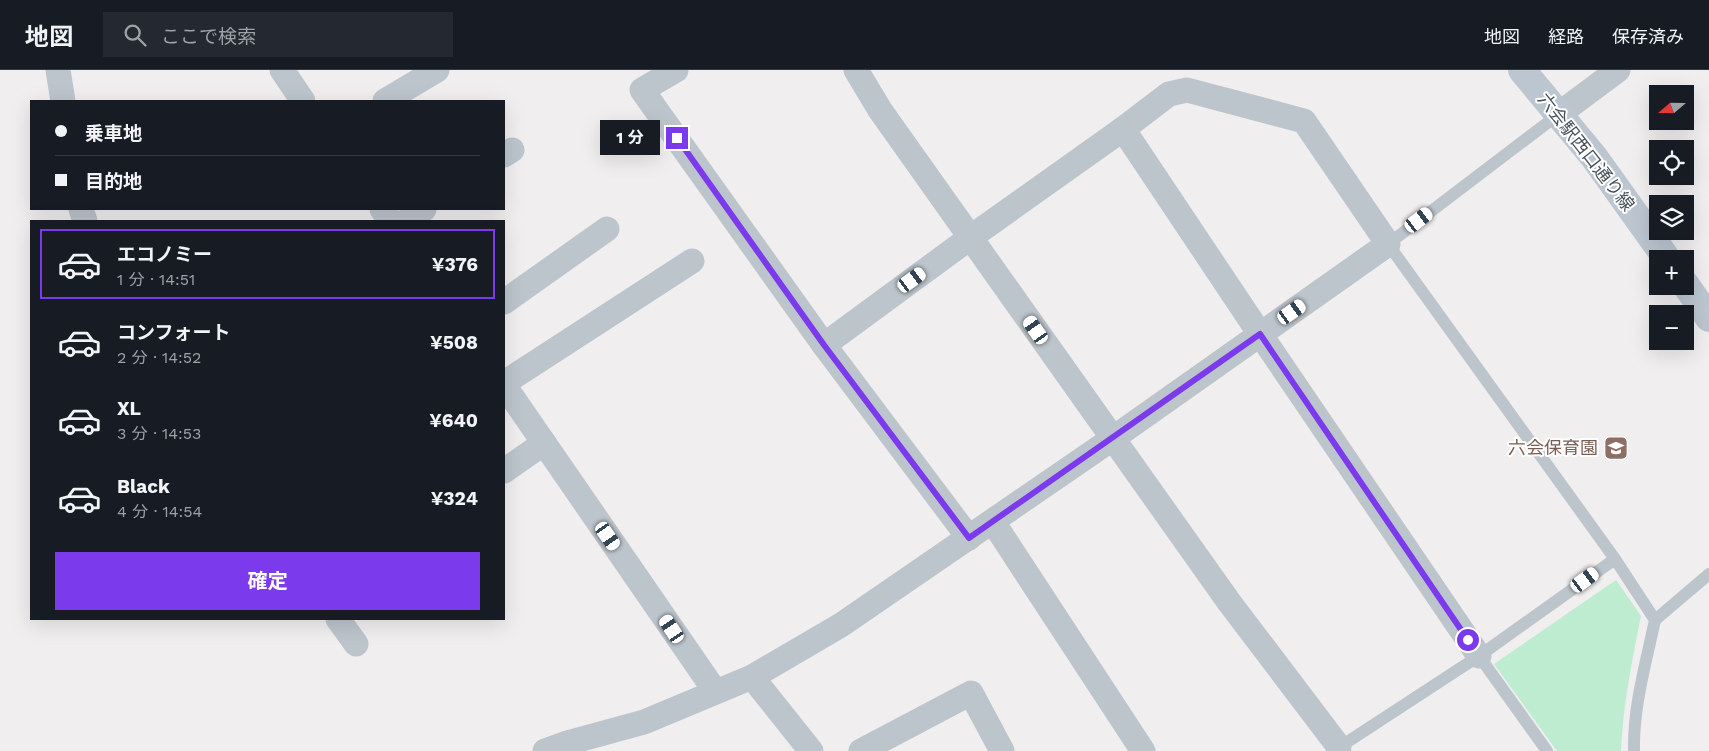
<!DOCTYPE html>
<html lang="ja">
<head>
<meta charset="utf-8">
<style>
	:root { --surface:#171b24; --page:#242831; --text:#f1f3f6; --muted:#9ea1a6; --line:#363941; --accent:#7c3aed }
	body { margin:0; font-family:"Work Sans","Noto Sans JP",sans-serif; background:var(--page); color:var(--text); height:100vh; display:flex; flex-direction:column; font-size:19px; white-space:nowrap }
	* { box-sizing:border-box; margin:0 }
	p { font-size:16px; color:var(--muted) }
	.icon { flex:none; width:28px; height:28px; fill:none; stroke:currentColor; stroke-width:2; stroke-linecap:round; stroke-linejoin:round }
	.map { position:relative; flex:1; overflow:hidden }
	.drawer { position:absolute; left:30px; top:150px; width:475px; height:400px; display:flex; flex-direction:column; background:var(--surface); border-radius:0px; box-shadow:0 5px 20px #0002 }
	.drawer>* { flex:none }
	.guide { position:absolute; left:30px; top:30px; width:475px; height:110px; border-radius:0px; box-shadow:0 5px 20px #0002; display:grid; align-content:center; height:110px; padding:0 25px; background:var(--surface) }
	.needle { width:32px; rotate:250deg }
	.controls { position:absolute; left:1649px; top:15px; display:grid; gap:10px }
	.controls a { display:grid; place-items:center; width:45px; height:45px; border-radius:0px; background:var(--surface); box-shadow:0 5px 20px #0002; font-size:25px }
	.end { position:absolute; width:22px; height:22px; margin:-11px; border:6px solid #7c3aed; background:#fff; box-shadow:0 0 0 2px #fff }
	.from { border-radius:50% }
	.bubble { position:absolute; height:35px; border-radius:0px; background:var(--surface); box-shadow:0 5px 20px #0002; font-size:16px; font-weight:700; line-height:35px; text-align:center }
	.car { position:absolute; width:15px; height:30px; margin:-15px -8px; border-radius:6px; box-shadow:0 0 4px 1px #0007; background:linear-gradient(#fff 24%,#345 0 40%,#fff 0 76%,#345 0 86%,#fff 0) }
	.guide b { display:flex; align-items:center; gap:18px; height:48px; font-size:19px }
	.guide b+b { border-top:1px solid var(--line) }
	.guide i { width:12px; height:12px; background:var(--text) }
	ul { padding:9px 0 0; list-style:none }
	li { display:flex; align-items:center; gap:15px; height:70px; margin:0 10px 8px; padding:0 15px; border:2px solid transparent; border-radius:0px }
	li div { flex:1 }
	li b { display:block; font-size:19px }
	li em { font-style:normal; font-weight:700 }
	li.on { border-color:var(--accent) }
	li>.icon { width:45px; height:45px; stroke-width:1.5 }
	.action { display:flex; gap:10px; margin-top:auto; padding:10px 25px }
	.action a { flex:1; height:58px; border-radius:0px; background:var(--accent); color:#fff; font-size:20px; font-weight:700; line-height:58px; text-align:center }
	header { display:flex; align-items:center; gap:30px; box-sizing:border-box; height:70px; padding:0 25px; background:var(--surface); border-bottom:1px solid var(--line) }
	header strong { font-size:24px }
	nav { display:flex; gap:28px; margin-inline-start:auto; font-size:18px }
	.search { width:350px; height:45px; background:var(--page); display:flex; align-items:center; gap:12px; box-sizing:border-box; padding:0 18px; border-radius:0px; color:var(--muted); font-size:19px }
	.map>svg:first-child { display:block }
	.green { fill:#beecd0 }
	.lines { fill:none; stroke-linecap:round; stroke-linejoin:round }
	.lane { stroke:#bdc5cc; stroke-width:12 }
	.street { stroke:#bdc5cc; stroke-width:25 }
	.secondary { stroke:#bcc6d1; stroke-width:28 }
	.route { stroke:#7c3aed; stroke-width:6 }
	.labels { text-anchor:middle; stroke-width:4; stroke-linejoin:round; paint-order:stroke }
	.street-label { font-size:18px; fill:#47515a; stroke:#fff }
	.education-label { font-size:18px; fill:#785e54; stroke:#fff; text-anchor:end }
</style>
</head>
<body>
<header>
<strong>地図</strong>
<div class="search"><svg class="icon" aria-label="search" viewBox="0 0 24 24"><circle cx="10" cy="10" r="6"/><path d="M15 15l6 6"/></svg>ここで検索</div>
<nav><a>地図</a><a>経路</a><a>保存済み</a></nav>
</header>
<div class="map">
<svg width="1709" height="681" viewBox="0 0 1709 681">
	<rect width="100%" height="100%" fill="#f0eeee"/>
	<path class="green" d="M 1616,510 L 1641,546 C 1632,591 1623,635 1621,681 L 1557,681 L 1494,594 Z"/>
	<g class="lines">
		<g class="lane">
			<path d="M 1559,44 L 1388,174 L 1615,489 L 1655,550 C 1646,593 1633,637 1634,681"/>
			<polyline points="1655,550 1709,504"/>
			<polyline points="1479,586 1547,681"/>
			<polyline points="1335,680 1479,586 1615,489"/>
		</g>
		<g class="street">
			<polyline points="58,0 63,31"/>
			<polyline points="282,0 303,31"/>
			<polyline points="676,0 642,20 824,275 969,468"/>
			<polyline points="856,0 880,40 1229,532 1339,677"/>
			<polyline points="385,31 437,0"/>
			<polyline points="1559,44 1618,0"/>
			<polyline points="1123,59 1260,264 1479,586"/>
			<polyline points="504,85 512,80"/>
			<polyline points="81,139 85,151"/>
			<polyline points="382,139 390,151"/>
			<polyline points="406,151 424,139"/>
			<polyline points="504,232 607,159"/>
			<polyline points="504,313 692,191"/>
			<polyline points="504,315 715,621"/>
			<polyline points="504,401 544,373"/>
			<polyline points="993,452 1143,681"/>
			<polyline points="338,549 356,574"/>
			<polyline points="752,607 811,681"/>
			<polyline points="545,681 567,673 644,652 752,607 841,555 1112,369 1388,174 1304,51 1187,20 1169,24 1123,59 971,167 824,275"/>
			<polyline points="861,681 971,623 1002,681"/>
		</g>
		<g class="secondary">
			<polyline points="1522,0 1594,87 1667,189"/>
			<polyline points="1685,214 1709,248"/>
		</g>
	</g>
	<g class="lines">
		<polyline class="route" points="677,68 824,275 969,468 1260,264 1468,570"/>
	</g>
	<defs>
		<g id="school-square" transform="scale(1.25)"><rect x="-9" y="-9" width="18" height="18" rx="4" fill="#8d6e63" stroke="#fff"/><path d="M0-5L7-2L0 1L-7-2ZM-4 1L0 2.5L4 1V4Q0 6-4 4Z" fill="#fff"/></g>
	</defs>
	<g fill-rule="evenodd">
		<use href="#school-square" x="1616" y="378"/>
	</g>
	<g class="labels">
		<g class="street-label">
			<text transform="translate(1586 82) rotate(52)" y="6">六会駅西口通り線</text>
		</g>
		<g class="education-label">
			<text x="1598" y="384">六会保育園</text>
		</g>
	</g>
</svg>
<div class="controls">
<a><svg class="needle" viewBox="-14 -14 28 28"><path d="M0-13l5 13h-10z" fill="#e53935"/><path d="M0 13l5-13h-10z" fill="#9ea1a6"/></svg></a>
<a><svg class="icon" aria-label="locate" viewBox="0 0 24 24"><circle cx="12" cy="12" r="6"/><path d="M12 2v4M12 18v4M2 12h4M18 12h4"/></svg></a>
<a><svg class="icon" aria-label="layers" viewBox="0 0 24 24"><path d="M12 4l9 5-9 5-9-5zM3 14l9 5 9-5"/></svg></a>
<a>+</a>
<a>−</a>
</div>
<i class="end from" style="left:1468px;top:570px"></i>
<i class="end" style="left:677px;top:68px"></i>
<div class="bubble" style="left:600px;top:50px;width:60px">1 分</div>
<i class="car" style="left:1419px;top:150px;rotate:53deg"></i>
<i class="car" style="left:912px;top:210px;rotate:54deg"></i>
<i class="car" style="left:1292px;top:242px;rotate:55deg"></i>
<i class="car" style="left:1036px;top:260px;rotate:325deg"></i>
<i class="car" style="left:608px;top:466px;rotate:145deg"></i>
<i class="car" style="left:1585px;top:510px;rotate:54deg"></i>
<i class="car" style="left:672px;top:559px;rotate:326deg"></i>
<div class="guide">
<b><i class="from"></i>乗車地</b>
<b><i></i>目的地</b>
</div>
<section class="drawer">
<ul>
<li class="on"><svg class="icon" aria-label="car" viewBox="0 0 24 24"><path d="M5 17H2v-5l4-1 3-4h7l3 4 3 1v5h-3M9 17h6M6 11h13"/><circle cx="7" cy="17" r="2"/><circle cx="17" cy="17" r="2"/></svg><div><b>エコノミー</b><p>1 分 · 14:51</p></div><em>¥376</em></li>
<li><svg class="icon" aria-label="car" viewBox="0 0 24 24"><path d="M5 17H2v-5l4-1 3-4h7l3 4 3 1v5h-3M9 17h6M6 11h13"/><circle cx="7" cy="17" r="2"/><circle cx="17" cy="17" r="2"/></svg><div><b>コンフォート</b><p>2 分 · 14:52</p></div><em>¥508</em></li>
<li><svg class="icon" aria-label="car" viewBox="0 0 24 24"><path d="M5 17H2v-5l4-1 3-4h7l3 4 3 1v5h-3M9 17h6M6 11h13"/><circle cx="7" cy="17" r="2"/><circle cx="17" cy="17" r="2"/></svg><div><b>XL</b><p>3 分 · 14:53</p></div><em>¥640</em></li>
<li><svg class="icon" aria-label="car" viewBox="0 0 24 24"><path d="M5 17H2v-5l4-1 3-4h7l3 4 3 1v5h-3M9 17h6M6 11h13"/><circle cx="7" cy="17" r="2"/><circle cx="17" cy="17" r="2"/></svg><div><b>Black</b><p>4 分 · 14:54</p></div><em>¥324</em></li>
</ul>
<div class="action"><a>確定</a></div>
</section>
</div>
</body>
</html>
